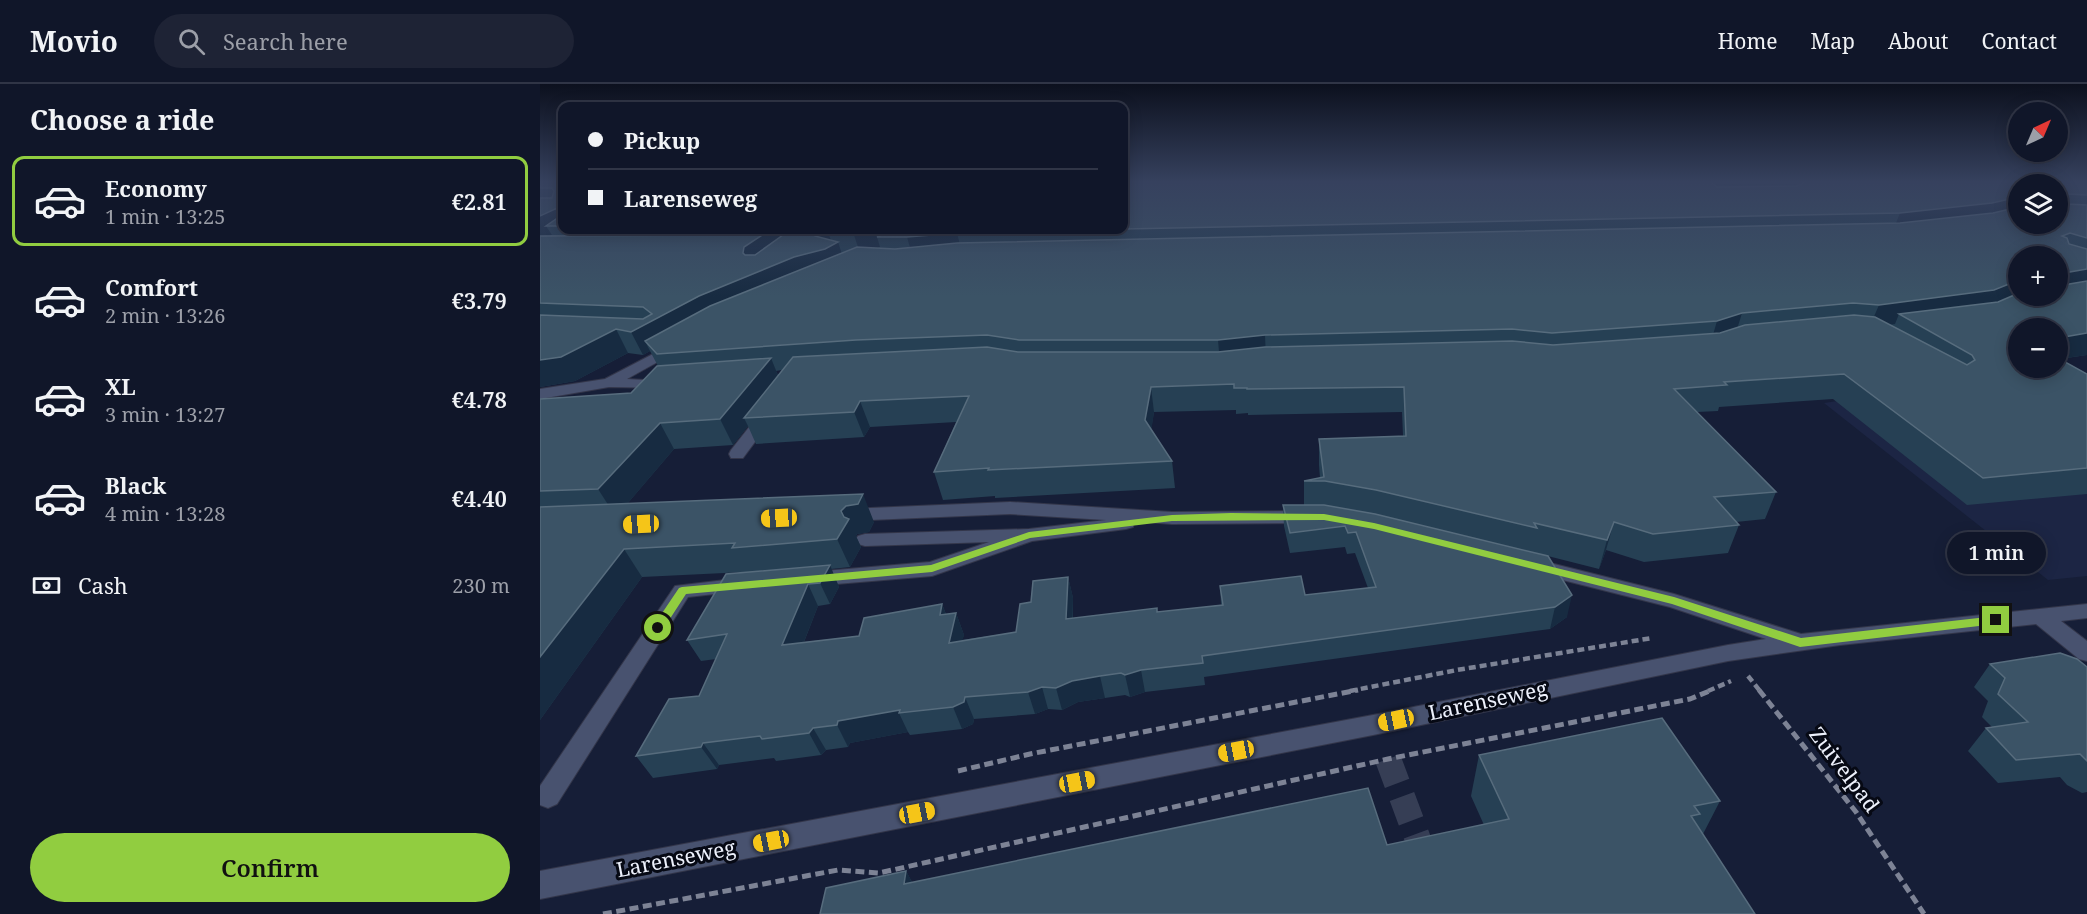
<!DOCTYPE html>
<html lang="en">
<head>
<meta charset="utf-8">
<style>
	:root { --surface:#101629; --page:#1e2335; --text:#f1f3f6; --muted:#9c9fa8; --line:#303546; --accent:#91cd40 }
	body { margin:0; font-family:"Noto Serif",serif; background:var(--page); color:var(--text); height:100vh; display:flex; flex-direction:column; font-size:22px; white-space:nowrap }
	* { box-sizing:border-box; margin:0 }
	p { font-size:20px; color:var(--muted) }
	.icon { flex:none; width:33px; height:33px; fill:none; stroke:currentColor; stroke-width:2; stroke-linecap:round; stroke-linejoin:round }
	.map { position:relative; flex:1; overflow:hidden }
	.drawer { display:flex; flex-direction:column; background:var(--surface); width:540px }
	.drawer>* { flex:none }
	.hud { position:absolute; left:18px; top:18px; width:570px; height:132px; border-radius:12px; box-shadow:0 3px 15px #0003,0 0 0 2px var(--line); display:grid; align-content:center; height:132px; padding:0 30px; background:var(--surface) }
	.needle { width:39px; rotate:44deg }
	.controls { position:absolute; left:1468px; top:18px; display:grid; gap:12px }
	.controls a { display:grid; place-items:center; width:60px; height:60px; border-radius:50%; background:var(--surface); box-shadow:0 3px 15px #0003,0 0 0 2px var(--line); font-size:30px }
	.end { position:absolute; width:27px; height:27px; margin:-14px; border:8px solid #91cd40; background:#111; box-shadow:0 0 0 3px #111 }
	.from { border-radius:50% }
	.bubble { position:absolute; height:42px; border-radius:21px; background:var(--surface); box-shadow:0 3px 15px #0003,0 0 0 2px var(--line); font-size:20px; font-weight:600; line-height:42px; text-align:center }
	.car { position:absolute; width:18px; height:36px; margin:-18px -9px; border-radius:8px; box-shadow:0 0 4px 2px #0007; background:linear-gradient(#f5c518 24%,#345 0 40%,#f5c518 0 76%,#345 0 86%,#f5c518 0) }
	.hud b { display:flex; align-items:center; gap:21px; height:57px; font-size:22px }
	.hud b+b { border-top:2px solid var(--line) }
	.hud i { width:15px; height:15px; background:var(--text) }
	ul { padding:0; list-style:none }
	li { display:flex; align-items:center; gap:18px; height:90px; margin:0 12px 9px; padding:0 18px; border:3px solid transparent; border-radius:12px }
	li div { flex:1 }
	li b { display:block; font-size:22px }
	li em { font-style:normal; font-weight:600 }
	li.on { border-color:var(--accent) }
	li>.icon { width:54px; height:54px; stroke-width:1.5 }
	h2 { padding:0 30px; font-size:27px; line-height:72px }
	.pay { display:flex; align-items:center; gap:15px; height:66px; padding:0 30px; font-size:22px }
	.pay p { margin-inline-start:auto }
	.primary-button { display:flex; gap:12px; margin-top:auto; padding:12px 30px }
	.primary-button a { flex:1; height:69px; border-radius:36px; background:var(--accent); color:#111; font-size:24px; font-weight:600; line-height:69px; text-align:center }
	header { display:flex; align-items:center; gap:36px; box-sizing:border-box; height:84px; padding:0 30px; background:var(--surface); border-bottom:2px solid var(--line) }
	header strong { font-size:28px }
	nav { display:flex; gap:33px; margin-inline-start:auto; font-size:21px }
	.search { width:420px; height:54px; background:var(--page); display:flex; align-items:center; gap:15px; box-sizing:border-box; padding:0 21px; border-radius:33px; color:var(--muted); font-size:22px }
	main { display:flex; flex:1; min-height:0 }
	.map>svg:first-child { display:block }
	.built { fill:#1c2544 }
	.lines { fill:none; stroke-linecap:round; stroke-linejoin:round }
	.minor-tunnel { stroke:#363e55; stroke-width:26; stroke-dasharray:26 14; stroke-linecap:butt }
	.minor-casing { stroke:#33364a; stroke-width:2 }
	.path-far1 { stroke:#7d8395; stroke-width:4.5; stroke-dasharray:7 4; stroke-linecap:butt }
	.path { stroke:#7d8395; stroke-width:5; stroke-dasharray:9 4.5; stroke-linecap:butt }
	.minor { fill:#48526f; fill-rule:evenodd }
	.wall { fill:#264054; fill-rule:evenodd }
	.shaded-wall { fill:#172b41 }
	.building { fill:#3b5366; stroke:#576c7d; stroke-width:1.5 }
	.route { fill:#91cd40 }
	.labels { text-anchor:middle; stroke-width:6; stroke-linejoin:round; paint-order:stroke }
	.near-street-label { font-size:21px; fill:#edf1fc; stroke:#060914 }
</style>
</head>
<body>
<header>
<strong>Movio</strong>
<div class="search"><svg class="icon" aria-label="search" viewBox="0 0 24 24"><circle cx="10" cy="10" r="6"/><path d="M15 15l6 6"/></svg>Search here</div>
<nav><a>Home</a><a>Map</a><a>About</a><a>Contact</a></nav>
</header>
<main>
<section class="drawer">
<h2>Choose a ride</h2>
<ul>
<li class="on"><svg class="icon" aria-label="car" viewBox="0 0 24 24"><path d="M5 17H2v-5l4-1 3-4h7l3 4 3 1v5h-3M9 17h6M6 11h13"/><circle cx="7" cy="17" r="2"/><circle cx="17" cy="17" r="2"/></svg><div><b>Economy</b><p>1 min · 13:25</p></div><em>€2.81</em></li>
<li><svg class="icon" aria-label="car" viewBox="0 0 24 24"><path d="M5 17H2v-5l4-1 3-4h7l3 4 3 1v5h-3M9 17h6M6 11h13"/><circle cx="7" cy="17" r="2"/><circle cx="17" cy="17" r="2"/></svg><div><b>Comfort</b><p>2 min · 13:26</p></div><em>€3.79</em></li>
<li><svg class="icon" aria-label="car" viewBox="0 0 24 24"><path d="M5 17H2v-5l4-1 3-4h7l3 4 3 1v5h-3M9 17h6M6 11h13"/><circle cx="7" cy="17" r="2"/><circle cx="17" cy="17" r="2"/></svg><div><b>XL</b><p>3 min · 13:27</p></div><em>€4.78</em></li>
<li><svg class="icon" aria-label="car" viewBox="0 0 24 24"><path d="M5 17H2v-5l4-1 3-4h7l3 4 3 1v5h-3M9 17h6M6 11h13"/><circle cx="7" cy="17" r="2"/><circle cx="17" cy="17" r="2"/></svg><div><b>Black</b><p>4 min · 13:28</p></div><em>€4.40</em></li>
</ul>
<div class="pay"><svg class="icon" aria-label="cash" viewBox="0 0 24 24"><path d="M3 7h18v10H3z"/><circle cx="12" cy="12" r="2"/></svg>Cash<p>230 m</p></div>
<div class="primary-button"><a>Confirm</a></div>
</section>
<div class="map">
<svg width="1547" height="830" viewBox="0 0 1547 830">
	<rect width="100%" height="100%" fill="#161e37"/>
	<polygon class="built" points="1496,287 1547,316 1547,492 1508,496 1284,319"/>
	<g class="lines">
		<polyline class="minor-tunnel" points="848,675 886,777"/>
		<g class="minor-casing">
			<g id="minor">
				<polygon points="136,258 143,262 141,265 87,295 123,297 130,301 128,304 69,303 0,315 0,305 65,295"/>
				<polygon points="227,326 235,331 203,374 191,374 189,370 191,366 221,328"/>
				<polygon points="470,418 632,428 768,427 775,429 777,433 775,437 768,439 632,440 594,437 593,443 586,445 492,457 392,492 272,502 265,500 262,495 265,490 272,488 390,478 449,458 325,462 318,460 315,456 318,452 325,450 489,445 566,436 470,430 307,437 300,435 298,431 300,427 307,425"/>
				<polygon points="994,475 1134,510 1261,550 1547,520 1547,534 1521,537 1547,557 1547,577 1539,575 1496,540 1300,561 1188,577 833,651 0,815 0,787 833,631 1188,561 1226,555 1130,523 987,487 984,482 987,477"/>
				<polygon points="202,494 209,496 212,501 209,506 148,513 17,720 8,724 0,721 0,702 135,502"/>
			</g>
		</g>
		<g class="path-far1">
			<polyline points="1208,592 1220,607"/>
			<polyline points="810,607 917,586 1112,554"/>
			<polyline points="1168,607 1191,597"/>
		</g>
		<g class="path">
			<polyline points="1219,606 1316,728 1384,830"/>
			<polyline points="418,687 490,670 818,606"/>
			<polyline points="63,830 298,786 339,789 848,675 1150,615 1172,606"/>
		</g>
		<use href="#minor" class="minor"/>
	</g>
	<g class="wall">
		<path d="M 0,97 L 22,97 L 22,146 L 584,146 L 584,97 L 1547,97 L 1547,271 L 1520,275 L 1547,290 L 1547,410 L 1427,421 L 1293,315 L 1179,323 L 1178,327 L 1157,328 L 1236,408 L 1225,435 L 1196,438 L 1199,441 L 1188,469 L 1104,478 L 1066,466 L 1059,485 L 992,468 L 1027,533 L 1010,545 L 664,593 L 665,601 L 605,608 L 590,613 L 585,611 L 565,614 L 538,618 L 522,626 L 508,625 L 495,630 L 434,635 L 433,640 L 422,645 L 370,651 L 368,648 L 310,659 L 308,663 L 286,666 L 281,671 L 236,677 L 234,674 L 179,681 L 177,685 L 113,694 L 96,672 L 159,612 L 176,575 L 161,577 L 147,556 L 206,489 L 205,488 L 102,493 L 0,636 L 0,315 L 91,309 L 118,282 L 110,267 L 103,271 L 88,269 L 35,297 L 0,303 ZM 1479,100 L 1518,140 L 1479,140 ZM 242,286 L 238,291 L 236,287 ZM 696,326 L 696,330 L 708,329 L 708,331 L 862,328 L 863,352 L 779,355 L 779,381 L 780,394 L 764,397 L 764,421 L 743,421 L 744,442 L 750,469 L 805,463 L 807,470 L 815,469 L 828,504 L 765,511 L 680,502 L 681,521 L 618,528 L 533,534 L 533,514 L 528,493 L 491,518 L 476,548 L 422,556 L 424,551 L 416,529 L 406,530 L 402,520 L 319,552 L 264,558 L 278,522 L 290,520 L 299,503 L 291,485 L 310,483 L 321,463 L 316,452 L 317,450 L 329,448 L 334,438 L 87,420 L 134,365 L 193,361 L 208,342 L 216,360 L 324,353 L 330,343 L 416,338 L 394,388 L 403,416 L 455,412 L 455,414 L 635,404 L 632,377 L 611,346 L 614,328 Z"/>
		<polygon points="1450,580 1547,583 1547,708 1542,709 1527,701 1520,693 1458,699 1428,667 1446,644 1452,643 1442,633 1448,617 1434,603"/>
		<polygon points="939,671 1180,717 1163,750 280,830 366,787 372,798 847,761 944,741 931,712"/>
	</g>
	<g class="shaded-wall">
		<polygon points="1479,113 1479,129 1352,149 1360,129"/>
		<polygon points="15,125 22,139 6,142 12,151 0,157 0,132"/>
		<polygon points="92,146 116,146 119,150 99,161"/>
		<polygon points="230,146 257,146 259,150 213,184 203,169 204,163"/>
		<polygon points="276,146 287,146 293,161 298,158 305,179 105,257 110,267 103,271 91,248 275,152"/>
		<polygon points="327,146 375,146 337,153 340,163 321,172 314,151"/>
		<polygon points="417,149 422,169 373,174 367,153"/>
		<polygon points="1547,185 1547,205 1518,210 1518,190"/>
		<polygon points="1479,197 1479,212 1508,212 1359,230 1355,240 1329,244 1339,221"/>
		<polygon points="1202,229 1195,252 1170,261 1177,237"/>
		<polygon points="76,245 88,269 35,297 0,303 0,276"/>
		<polygon points="1547,249 1547,271 1518,275 1518,254"/>
		<polygon points="725,251 726,275 680,280 678,256"/>
		<polygon points="231,274 241,299 204,334 208,342 193,361 180,335"/>
		<polygon points="611,303 614,328 609,362 605,336"/>
		<polygon points="320,317 330,343 324,353 314,328"/>
		<polygon points="120,339 134,365 76,433 58,405"/>
		<polygon points="323,410 334,438 329,448 317,450 316,452 321,463 310,483 297,455 301,427 306,422"/>
		<polygon points="1074,438 1066,466 1059,485 1067,456"/>
		<polygon points="84,465 102,493 0,636 0,573"/>
		<polygon points="290,481 299,503 290,520 280,499"/>
		<polygon points="528,493 533,514 532,556 526,535"/>
		<polygon points="268,500 278,522 254,583 242,561"/>
		<polygon points="1032,511 1027,533 1010,545 1015,523"/>
		<polygon points="402,520 410,541 400,531"/>
		<polygon points="416,529 424,551 417,580 409,559"/>
		<polygon points="601,586 605,608 590,613 585,591"/>
		<polygon points="560,592 565,614 538,618 522,626 516,604 532,597"/>
		<polygon points="502,603 508,625 495,630 488,608"/>
		<polygon points="425,613 434,635 433,640 422,645 413,623"/>
		<polygon points="360,626 359,629 368,648 310,659 308,663 297,641 298,637"/>
		<polygon points="273,644 286,666 281,671 269,649"/>
		<polygon points="163,659 179,681 177,685 161,663"/>
		<polygon points="366,787 388,827 364,800"/>
	</g>
	<g class="building">
		<polygon points="0,97 22,97 22,125 15,125 0,132 0,114 12,114 14,107 12,104 0,104"/>
		<polygon points="584,97 1170,97 1177,103 1257,102 1263,99 1263,97 1547,97 1547,111 1528,110 1526,112 1527,120 1547,121 1547,154 1530,149 1522,152 1527,154 1529,160 1547,165 1547,185 1518,190 1518,172 1479,172 1479,197 1474,198 1454,206 1339,221 1313,219 1202,229 1177,237 1012,249 972,245 725,251 678,256 479,256 447,251 316,256 117,270 105,257 170,222 317,163 355,165 417,159 1360,139 1453,129 1479,123 1479,140 1518,140 1518,100 1479,100 1479,113 1452,119 1360,129 584,145"/>
		<polygon points="22,131 22,142 6,142"/>
		<polygon points="180,146 230,146 204,163 203,169 205,171 215,171 243,151 271,151 271,146 276,146 275,152 298,158 285,165 254,173 159,212 91,248 76,245 21,273 0,276 0,231 103,235 112,230 103,223 0,219 0,152 174,151 182,147"/>
		<polygon points="293,146 327,146 314,151"/>
		<polygon points="352,146 568,146 417,149 367,153 337,153"/>
		<polygon points="1547,197 1547,249 1518,254 1518,244 1479,244 1479,284 1518,284 1518,274 1547,290 1547,384 1443,394 1304,290 1184,298 1187,301 1134,305 1236,408 1174,413 1199,441 1113,450 1074,438 1067,456 994,439 997,444 836,406 785,397 764,397 784,393 779,355 866,352 864,303 707,305 707,304 694,304 694,300 611,303 605,336 632,377 448,386 449,384 394,388 429,312 320,317 314,328 204,334 253,273 447,263 478,268 678,268 725,263 972,257 1013,261 1180,249 1205,241 1314,231 1335,233 1427,281 1435,276 1432,271 1359,230 1458,218 1479,209 1479,212 1518,212 1518,202"/>
		<polygon points="231,274 180,335 120,339 58,405 0,407 0,315 91,309 117,282"/>
		<polygon points="323,410 318,420 306,422 301,427 304,433 309,435 297,455 192,464 195,459 84,465 0,573 0,423"/>
		<polygon points="743,421 784,421 835,430 1008,472 1032,511 1015,523 662,572 663,579 601,586 585,591 581,589 560,592 532,597 516,604 502,603 488,608 425,613 424,618 413,623 359,629 360,626 298,637 297,641 273,644 269,649 222,655 220,652 163,659 161,663 96,672 129,615 159,612 187,550 147,556 186,490 290,481 280,499 268,500 242,561 319,552 324,534 402,520 400,531 416,529 409,559 476,548 480,520 491,518 493,497 528,493 526,535 617,524 617,528 683,521 680,502 761,492 765,511 836,503 816,448 808,449 805,442 750,449"/>
		<polygon points="1520,569 1537,575 1547,583 1547,677 1540,670 1476,676 1446,644 1488,638 1458,610 1465,594 1450,580"/>
		<polygon points="1122,634 1180,717 1154,722 1160,730 1151,732 1215,830 280,830 286,804 366,787 364,800 828,704 847,761 969,735 939,671"/>
	</g>
	<linearGradient id="sky" x2="0" y2="1"><stop stop-color="#0c101e"/><stop offset="0.46" stop-color="#36415e"/><stop offset="1" stop-color="#36415e" stop-opacity="0"/></linearGradient>
	<rect width="1547" height="213" fill="url(#sky)"/>
	<polygon class="route" points="691,429 784,430 834,439 1134,513 1261,554 1456,532 1462,536 1456,540 1260,563 1132,520 834,445 784,436 632,437 490,454 392,488 146,510 122,547 114,547 112,544 139,504 142,503 391,481 489,448 632,431"/>
	<g class="labels">
		<g class="near-street-label">
			<text transform="translate(948 617) rotate(-12)" y="7">Larenseweg</text>
			<text transform="translate(1304 686) rotate(53)" y="7">Zuivelpad</text>
			<text transform="translate(136 775) rotate(-11)" y="7">Larenseweg</text>
		</g>
	</g>
</svg>
<div class="controls">
<a><svg class="needle" viewBox="-14 -14 28 28"><path d="M0-13l5 13h-10z" fill="#e53935"/><path d="M0 13l5-13h-10z" fill="#9c9fa8"/></svg></a>
<a><svg class="icon" aria-label="layers" viewBox="0 0 24 24"><path d="M12 4l9 5-9 5-9-5zM3 14l9 5 9-5"/></svg></a>
<a>+</a>
<a>−</a>
</div>
<i class="end from" style="left:118px;top:544px"></i>
<i class="end" style="left:1456px;top:536px"></i>
<div class="bubble" style="left:1407px;top:448px;width:99px">1 min</div>
<i class="car" style="left:239px;top:434px;rotate:267deg"></i>
<i class="car" style="left:101px;top:440px;rotate:267deg"></i>
<i class="car" style="left:856px;top:636px;rotate:258deg"></i>
<i class="car" style="left:696px;top:667px;rotate:259deg"></i>
<i class="car" style="left:537px;top:698px;rotate:79deg"></i>
<i class="car" style="left:377px;top:729px;rotate:79deg"></i>
<i class="car" style="left:231px;top:757px;rotate:259deg"></i>
<div class="hud">
<b><i class="from"></i>Pickup</b>
<b><i></i>Larenseweg</b>
</div>
</div>
</main>
</body>
</html>
